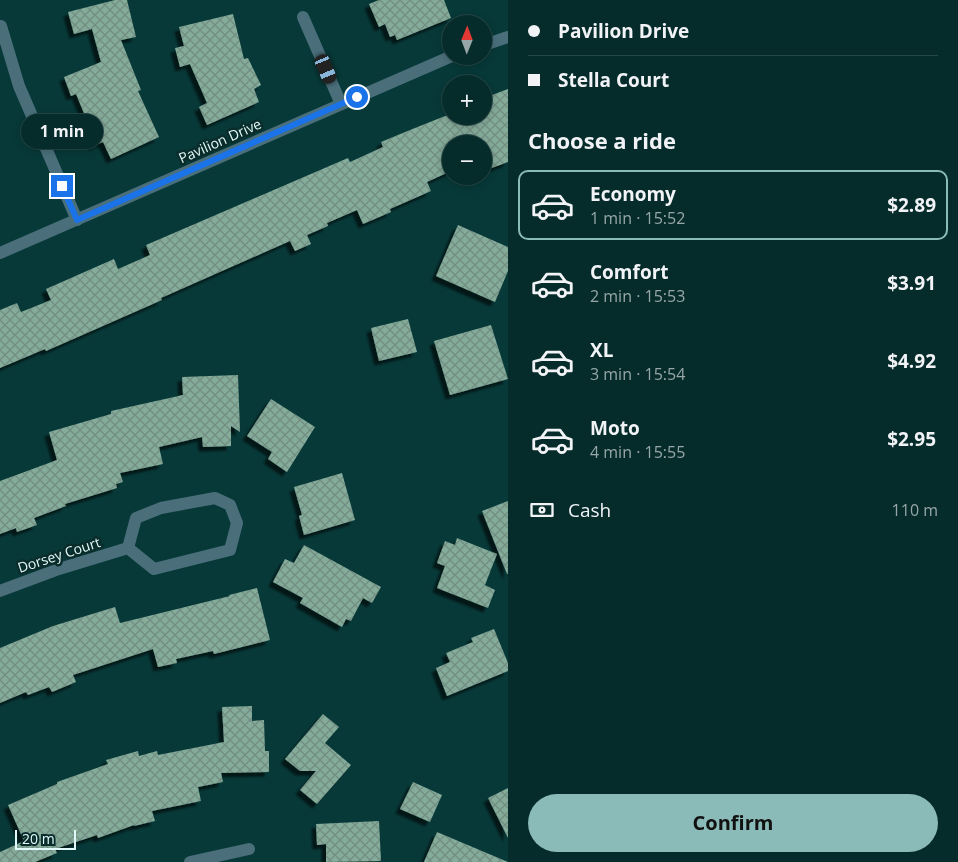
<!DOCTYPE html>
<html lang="en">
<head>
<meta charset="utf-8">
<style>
	:root { --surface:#052b2a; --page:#0e3332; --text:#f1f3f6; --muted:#97a7a8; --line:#264747; --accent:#8bbbb9 }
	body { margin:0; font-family:"Open Sans",sans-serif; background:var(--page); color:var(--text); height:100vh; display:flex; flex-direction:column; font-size:19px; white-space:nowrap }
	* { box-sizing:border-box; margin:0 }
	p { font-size:16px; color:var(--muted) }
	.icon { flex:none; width:28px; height:28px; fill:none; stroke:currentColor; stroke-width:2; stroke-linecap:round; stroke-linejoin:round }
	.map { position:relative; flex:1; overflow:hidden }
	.side { display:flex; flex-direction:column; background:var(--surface); width:450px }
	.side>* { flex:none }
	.hud { display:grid; align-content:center; height:110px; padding:0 20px; background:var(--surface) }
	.needle { width:32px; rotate:1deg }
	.controls { position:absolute; left:442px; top:15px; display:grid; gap:10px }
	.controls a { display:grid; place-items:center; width:50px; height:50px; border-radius:50%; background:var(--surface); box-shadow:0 2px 8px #0003,0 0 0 1px var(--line); font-size:25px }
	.scale { position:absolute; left:15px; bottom:12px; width:61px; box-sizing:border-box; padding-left:5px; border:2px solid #e1f9f8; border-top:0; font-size:14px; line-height:18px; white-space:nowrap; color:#e1f9f8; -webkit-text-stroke:4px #0a2d2c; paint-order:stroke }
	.end { position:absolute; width:22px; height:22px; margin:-11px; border:6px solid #1a73e8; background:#fff; box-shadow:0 0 0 2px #fff }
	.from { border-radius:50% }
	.bubble { position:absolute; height:35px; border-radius:18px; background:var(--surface); box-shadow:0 2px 8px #0003,0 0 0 1px var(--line); font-size:16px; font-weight:700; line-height:35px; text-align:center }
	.car { position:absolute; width:15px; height:30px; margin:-15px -8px; border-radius:6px; box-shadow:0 0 4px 1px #0007; background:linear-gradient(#222 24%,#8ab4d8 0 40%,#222 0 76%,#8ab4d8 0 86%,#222 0) }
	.hud b { display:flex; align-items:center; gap:18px; height:48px; font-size:19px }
	.hud b+b { border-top:1px solid var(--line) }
	.hud i { width:12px; height:12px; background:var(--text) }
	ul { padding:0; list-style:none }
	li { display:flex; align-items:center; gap:15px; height:70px; margin:0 10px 8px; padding:0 10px; border:2px solid transparent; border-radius:10px }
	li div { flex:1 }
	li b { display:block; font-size:19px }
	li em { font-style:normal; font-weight:700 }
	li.on { border-color:var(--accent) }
	li>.icon { width:45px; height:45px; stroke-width:1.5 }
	h2 { padding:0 20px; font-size:22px; line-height:60px }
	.pay { display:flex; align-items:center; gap:12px; height:55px; padding:0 20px; font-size:19px }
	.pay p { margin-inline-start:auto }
	.action { display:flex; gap:10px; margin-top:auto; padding:10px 20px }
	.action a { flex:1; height:58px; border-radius:30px; background:var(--accent); color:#111; font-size:20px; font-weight:700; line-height:58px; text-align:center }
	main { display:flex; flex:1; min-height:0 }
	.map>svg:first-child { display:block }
	.building { fill:url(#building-cross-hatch); filter:url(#shadow) }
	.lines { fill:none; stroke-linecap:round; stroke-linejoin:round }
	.minor { stroke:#4a6f7b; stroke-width:12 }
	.route { stroke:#1a73e8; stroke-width:6 }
	.labels { text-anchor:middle; stroke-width:5; stroke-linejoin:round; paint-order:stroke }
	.street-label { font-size:14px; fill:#e1f9f8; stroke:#0a2d2c }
</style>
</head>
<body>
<main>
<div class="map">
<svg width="508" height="862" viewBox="0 0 508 862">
	<defs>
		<pattern id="building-cross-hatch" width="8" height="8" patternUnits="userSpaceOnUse" patternTransform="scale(1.25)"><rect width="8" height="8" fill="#85ab9a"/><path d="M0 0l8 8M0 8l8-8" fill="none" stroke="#728e82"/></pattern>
		<filter id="shadow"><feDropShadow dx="-4.5" dy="4.5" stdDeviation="1" flood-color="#0009"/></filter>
	</defs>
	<rect width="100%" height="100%" fill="#073938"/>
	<g class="building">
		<polygon points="115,0 127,0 136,37 121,40 141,90 138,91 159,137 111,159 103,142 93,146 85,127 89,125 76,94 71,96 64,77 101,62 92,29 74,34 68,12"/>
		<polygon points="379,0 444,0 451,18 397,40 395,35 390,37 385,24 379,27 369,4"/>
		<polygon points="233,14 244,59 248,58 261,85 254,89 259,102 207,125 199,107 207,103 190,64 180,67 175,48 184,46 179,27"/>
		<polygon points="508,89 508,162 489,169 484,153 484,144 451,144 451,171 427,182 431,191 390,209 391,212 363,224 357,210 327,223 328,226 307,235 311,244 295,251 290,241 161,298 162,300 46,351 45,349 0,368 0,310 17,303 21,312 51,300 46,289 114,259 118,269 150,255 146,245 348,158 350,162 383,147 381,142 410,130 445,116 484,116 484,98"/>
		<polygon points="458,225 508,247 508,271 495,302 436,276"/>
		<polygon points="408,319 417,352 379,361 371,328"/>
		<polygon points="491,325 508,379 450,395 434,341"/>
		<polygon points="238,375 240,432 231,426 231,446 203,447 202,437 159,447 163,464 120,473 123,482 116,484 117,488 65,504 66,506 34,518 37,525 17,532 16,528 0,534 0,481 57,460 49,432 111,414 111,411 183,395 182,377"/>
		<polygon points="271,399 315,427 287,472 268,459 272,452 247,436"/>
		<polygon points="342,473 355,520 304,535 299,516 302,515 294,487"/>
		<polygon points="508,501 508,574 507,574 482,511"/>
		<polygon points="457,538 497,554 485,585 495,590 488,608 437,588 445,566 437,563 445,541 455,545"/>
		<polygon points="304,545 381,587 372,603 363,598 351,621 346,619 342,627 300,603 303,598 273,582 285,559 294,563"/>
		<polygon points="257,588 270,640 214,654 213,651 176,659 177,663 158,667 153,649 73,675 76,682 52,692 49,687 28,695 26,692 0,703 0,648 53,626 115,607 120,623 230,596 229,595"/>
		<polygon points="494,629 508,663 508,671 447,696 436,668 450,662 446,653 473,642 471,638"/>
		<polygon points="252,706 252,721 264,720 265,751 269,751 269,772 221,773 223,782 198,787 201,801 152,811 155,821 134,826 134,825 98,838 97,835 55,849 57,853 35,862 0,862 0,852 24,841 8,805 57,784 57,782 108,764 106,760 138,751 139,756 157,751 158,755 224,742 222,707"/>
		<polygon points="323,714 339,727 325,743 351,765 317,804 300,790 316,771 300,771 285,759"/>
		<polygon points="413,782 442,795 430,822 400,809"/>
		<polygon points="508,788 508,838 488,798"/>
		<polygon points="379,821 381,861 326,862 326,844 317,845 316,824"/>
		<polygon points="437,832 508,862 424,862"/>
	</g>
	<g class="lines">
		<g class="minor">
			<polyline points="303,17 341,104"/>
			<polyline points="1,26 19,86 77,220"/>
			<polyline points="484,45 508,37"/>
			<polyline points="0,253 452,56"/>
			<polygon points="215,498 230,505 237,523 230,550 154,569 128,548 136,518 161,508"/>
			<polyline points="0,591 59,569 128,548"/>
			<polyline points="190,862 249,849"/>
		</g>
	</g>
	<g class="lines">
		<polyline class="route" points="62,186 77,220 357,97"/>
	</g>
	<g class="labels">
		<g class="street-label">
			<text transform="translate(220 141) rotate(-24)" y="5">Pavilion Drive</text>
			<text transform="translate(59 555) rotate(-18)" y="5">Dorsey Court</text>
		</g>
	</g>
</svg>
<div class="controls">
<a><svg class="needle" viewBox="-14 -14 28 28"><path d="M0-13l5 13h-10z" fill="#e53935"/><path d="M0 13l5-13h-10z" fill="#97a7a8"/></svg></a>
<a>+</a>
<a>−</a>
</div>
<div class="scale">20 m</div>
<i class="end from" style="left:357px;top:97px"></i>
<i class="end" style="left:62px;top:186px"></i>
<div class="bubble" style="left:21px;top:114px;width:82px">1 min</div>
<i class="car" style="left:326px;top:69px;rotate:157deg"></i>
</div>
<section class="side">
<div class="hud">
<b><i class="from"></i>Pavilion Drive</b>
<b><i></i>Stella Court</b>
</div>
<h2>Choose a ride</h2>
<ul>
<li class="on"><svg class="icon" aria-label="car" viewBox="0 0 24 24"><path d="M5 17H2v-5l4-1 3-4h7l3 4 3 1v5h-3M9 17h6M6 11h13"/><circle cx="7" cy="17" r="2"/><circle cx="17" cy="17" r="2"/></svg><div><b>Economy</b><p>1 min · 15:52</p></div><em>$2.89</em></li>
<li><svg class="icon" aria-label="car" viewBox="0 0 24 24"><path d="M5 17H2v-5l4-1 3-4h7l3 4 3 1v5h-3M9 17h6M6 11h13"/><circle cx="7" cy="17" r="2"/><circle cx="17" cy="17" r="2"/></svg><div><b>Comfort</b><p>2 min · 15:53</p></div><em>$3.91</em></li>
<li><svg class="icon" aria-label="car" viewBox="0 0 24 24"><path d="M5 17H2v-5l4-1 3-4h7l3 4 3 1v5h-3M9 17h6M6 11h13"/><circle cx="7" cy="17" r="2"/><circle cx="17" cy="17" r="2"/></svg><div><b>XL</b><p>3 min · 15:54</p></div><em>$4.92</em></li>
<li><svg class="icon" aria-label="car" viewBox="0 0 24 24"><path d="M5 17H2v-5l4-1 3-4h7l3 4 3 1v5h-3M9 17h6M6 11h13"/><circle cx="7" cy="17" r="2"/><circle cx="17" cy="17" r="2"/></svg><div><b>Moto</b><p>4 min · 15:55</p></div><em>$2.95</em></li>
</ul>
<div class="pay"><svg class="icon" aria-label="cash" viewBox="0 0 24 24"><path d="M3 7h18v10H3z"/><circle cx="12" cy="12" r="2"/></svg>Cash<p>110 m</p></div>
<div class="action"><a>Confirm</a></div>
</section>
</main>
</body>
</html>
